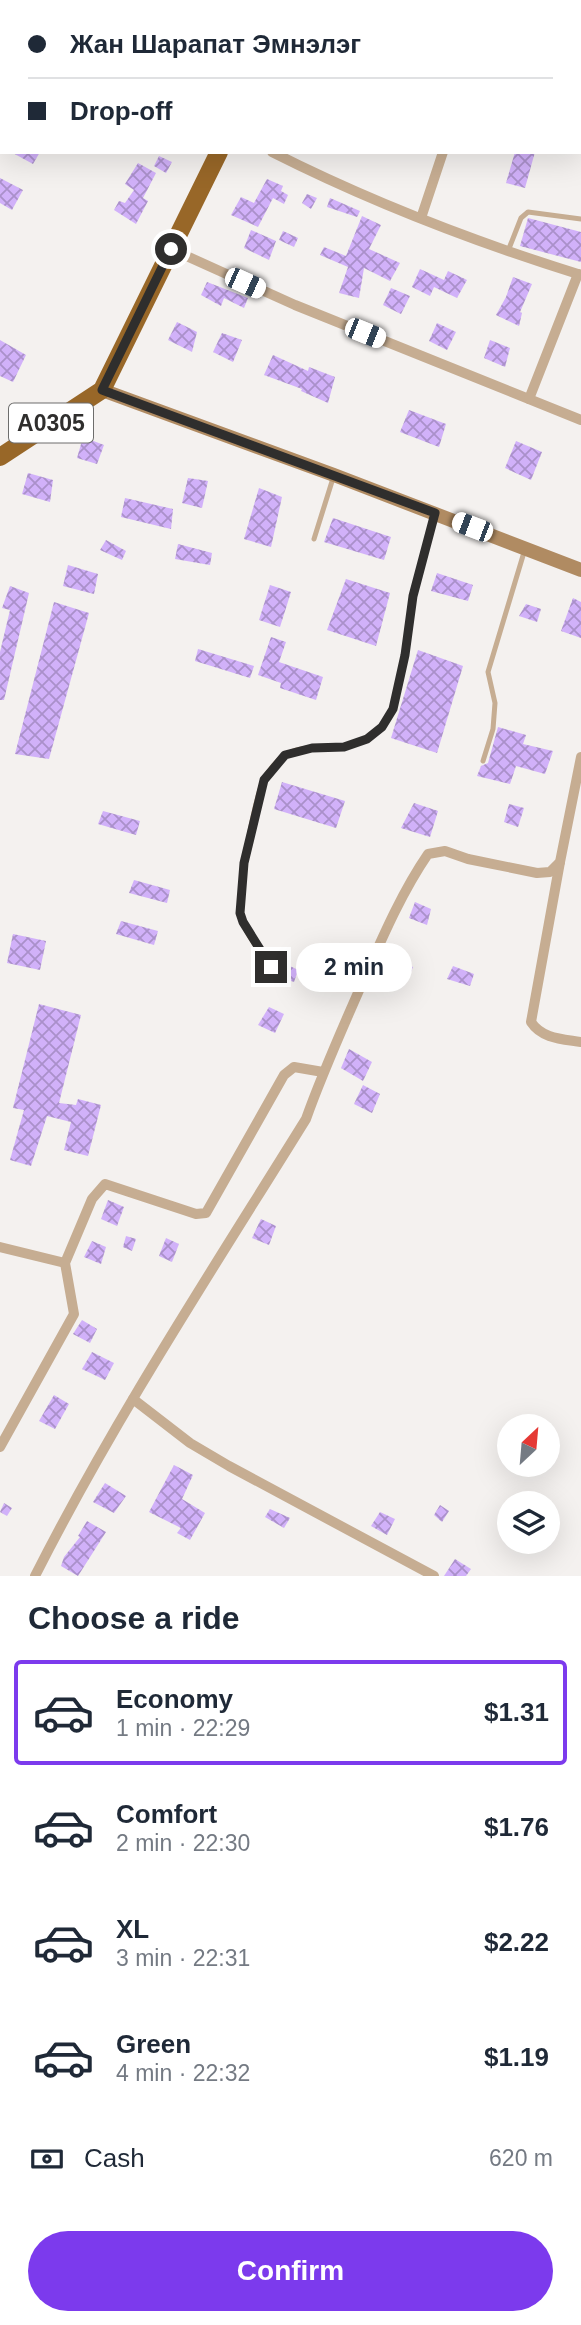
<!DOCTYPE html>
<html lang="en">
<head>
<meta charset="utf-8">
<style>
	:root { --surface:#fff; --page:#f6f6f7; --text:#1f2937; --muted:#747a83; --line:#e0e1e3; --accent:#7c3aed }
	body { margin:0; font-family:Helvetica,sans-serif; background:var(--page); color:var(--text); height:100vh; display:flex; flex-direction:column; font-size:26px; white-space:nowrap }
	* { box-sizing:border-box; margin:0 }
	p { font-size:23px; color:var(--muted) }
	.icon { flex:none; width:38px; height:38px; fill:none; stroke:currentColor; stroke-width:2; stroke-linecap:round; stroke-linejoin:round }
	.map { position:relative; height:1576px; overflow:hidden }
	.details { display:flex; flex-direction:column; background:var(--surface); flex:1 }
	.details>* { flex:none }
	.top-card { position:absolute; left:0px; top:0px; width:581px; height:154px; box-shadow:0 7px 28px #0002; display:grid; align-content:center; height:154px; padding:0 28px; background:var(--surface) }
	.needle { width:46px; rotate:26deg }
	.fabs { position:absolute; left:497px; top:1414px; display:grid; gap:14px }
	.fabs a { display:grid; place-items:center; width:63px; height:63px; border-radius:50%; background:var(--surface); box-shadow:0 7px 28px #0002; font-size:35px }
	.end { position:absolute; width:32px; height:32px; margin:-16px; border:9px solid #2f2e2d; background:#fff; box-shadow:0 0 0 4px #fff }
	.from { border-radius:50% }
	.bubble { position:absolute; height:49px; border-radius:24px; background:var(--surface); box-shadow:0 7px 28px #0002; font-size:23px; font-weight:700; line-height:49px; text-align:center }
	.car { position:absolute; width:21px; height:42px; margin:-21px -10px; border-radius:9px; box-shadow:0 0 5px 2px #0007; background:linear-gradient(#fff 24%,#345 0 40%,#fff 0 76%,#345 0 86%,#fff 0) }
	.top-card b { display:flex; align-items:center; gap:24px; height:66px; font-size:26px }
	.top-card b+b { border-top:2px solid var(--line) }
	.top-card i { width:18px; height:18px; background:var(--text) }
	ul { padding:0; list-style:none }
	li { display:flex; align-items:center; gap:21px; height:105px; margin:0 14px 10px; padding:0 14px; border:4px solid transparent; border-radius:7px }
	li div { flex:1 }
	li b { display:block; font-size:26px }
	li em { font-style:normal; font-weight:700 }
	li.selected { border-color:var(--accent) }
	li>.icon { width:63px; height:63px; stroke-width:1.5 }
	h2 { padding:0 28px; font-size:32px; line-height:84px }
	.pay { display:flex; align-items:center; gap:18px; height:77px; padding:0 28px; font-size:26px }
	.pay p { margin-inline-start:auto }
	.button { display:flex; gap:14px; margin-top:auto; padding:14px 28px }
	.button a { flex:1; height:80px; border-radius:42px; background:var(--accent); color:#fff; font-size:28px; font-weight:700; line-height:80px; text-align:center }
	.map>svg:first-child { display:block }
	.building { fill:url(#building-cross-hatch) }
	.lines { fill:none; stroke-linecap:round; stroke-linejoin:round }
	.service { stroke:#c6ad92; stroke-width:5 }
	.minor { stroke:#c6ad92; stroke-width:10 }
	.secondary { stroke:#b08b62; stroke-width:14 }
	.trunk { stroke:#986728; stroke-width:18 }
	.route { stroke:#2f2e2d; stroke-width:9 }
	.labels { text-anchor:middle; stroke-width:7; stroke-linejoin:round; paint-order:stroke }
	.shield { fill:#fff; stroke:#6d6d6c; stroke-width:2 }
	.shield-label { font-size:23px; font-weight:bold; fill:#2f2e2d }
</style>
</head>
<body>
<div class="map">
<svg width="581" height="1576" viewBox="0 0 581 1576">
	<defs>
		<pattern id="building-cross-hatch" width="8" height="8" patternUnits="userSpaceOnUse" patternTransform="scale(1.75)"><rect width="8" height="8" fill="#d1b1f9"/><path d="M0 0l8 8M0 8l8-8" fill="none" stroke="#aa90ca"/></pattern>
	</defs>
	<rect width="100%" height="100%" fill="#f4f1ef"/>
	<g class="building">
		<polygon points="11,152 40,152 33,164"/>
		<polygon points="515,152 535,152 525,188 506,183"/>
		<polygon points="159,156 172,162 166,173 154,166"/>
		<polygon points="138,163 156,173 143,198 148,201 136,224 114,210 119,201 125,203 134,190 125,184"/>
		<polygon points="0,178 23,190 12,210 0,203"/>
		<polygon points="267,179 283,186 281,191 288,195 284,204 273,198 258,227 231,215 241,197 254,203"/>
		<polygon points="307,194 317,198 311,209 302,203"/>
		<polygon points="330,198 360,211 357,217 327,207"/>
		<polygon points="362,216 381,225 369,249 400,263 390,281 364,268 359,298 339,293 348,267 320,255 324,247 346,256"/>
		<polygon points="528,218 581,232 581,262 520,246"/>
		<polygon points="251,230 276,241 269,260 244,248"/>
		<polygon points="283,231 298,238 294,247 279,240"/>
		<polygon points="420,269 444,280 448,271 467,280 457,298 434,287 430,296 412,287"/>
		<polygon points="513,277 532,284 520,312 522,313 519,326 496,315 506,297"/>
		<polygon points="207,282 248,298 244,308 224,298 221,306 201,295"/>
		<polygon points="391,288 410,296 401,314 383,305"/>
		<polygon points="177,322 197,332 192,352 168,340"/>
		<polygon points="437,323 456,332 447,350 429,341"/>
		<polygon points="222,333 242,340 233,362 213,352"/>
		<polygon points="0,340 26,355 13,382 0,376"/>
		<polygon points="490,340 510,348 505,367 484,358"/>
		<polygon points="273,355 308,371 309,367 335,377 328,403 301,391 302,389 264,375"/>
		<polygon points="409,410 446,424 439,447 400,432"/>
		<polygon points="83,437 104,445 97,464 77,458"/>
		<polygon points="516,441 542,452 531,480 505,468"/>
		<polygon points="28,473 53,480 50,502 22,494"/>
		<polygon points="188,478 208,481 202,508 182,503"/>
		<polygon points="259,488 282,497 271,547 244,539"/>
		<polygon points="125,498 173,509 171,529 121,517"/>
		<polygon points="333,518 391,537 384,560 324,542"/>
		<polygon points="106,540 126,551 122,560 100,550"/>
		<polygon points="178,544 212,553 210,565 175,559"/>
		<polygon points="68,565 98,574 94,594 63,586"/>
		<polygon points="437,573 473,585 468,601 431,591"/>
		<polygon points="346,579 390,593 376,646 327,630"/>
		<polygon points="270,585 291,592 280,627 259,620"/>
		<polygon points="10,586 29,593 4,700 0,700 0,652 10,610 2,608"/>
		<polygon points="573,598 581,602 581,638 561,631"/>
		<polygon points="54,602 89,613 49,759 15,754"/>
		<polygon points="526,604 541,609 537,622 519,616"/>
		<polygon points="271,637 286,642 279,662 323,677 316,700 280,688 281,683 258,675"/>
		<polygon points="198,649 254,666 250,678 195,661"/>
		<polygon points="418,650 463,666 437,753 391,738"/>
		<polygon points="498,727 526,735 523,744 553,751 545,774 516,766 510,784 477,776 481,766 488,763"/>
		<polygon points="282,782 345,801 336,828 274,809"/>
		<polygon points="414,803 438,811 430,837 401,828"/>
		<polygon points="509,804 524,808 518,827 504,822"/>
		<polygon points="103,811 140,821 136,835 98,824"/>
		<polygon points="134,880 170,890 167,903 129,893"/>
		<polygon points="415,902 431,909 427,925 409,918"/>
		<polygon points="121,921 158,931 154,945 116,934"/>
		<polygon points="13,934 46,941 40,970 7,963"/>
		<polygon points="397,961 413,967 407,981 390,975"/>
		<polygon points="284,963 298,970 294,982 277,976"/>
		<polygon points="453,966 474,974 470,986 447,979"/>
		<polygon points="39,1004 81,1015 59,1103 76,1105 78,1099 101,1105 88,1156 64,1150 71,1122 47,1116 31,1166 10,1160 24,1110 13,1108"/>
		<polygon points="269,1007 284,1014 275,1033 258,1025"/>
		<polygon points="349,1049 372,1062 363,1081 341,1068"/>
		<polygon points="363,1085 380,1094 372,1113 354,1104"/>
		<polygon points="108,1200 124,1207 117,1226 101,1219"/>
		<polygon points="261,1219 276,1226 269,1245 252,1238"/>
		<polygon points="126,1236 136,1239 132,1251 123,1247"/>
		<polygon points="166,1238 179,1244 172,1262 159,1256"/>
		<polygon points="92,1241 106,1247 101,1264 84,1257"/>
		<polygon points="82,1320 97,1329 90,1343 73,1334"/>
		<polygon points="92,1352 114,1363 105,1380 82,1369"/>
		<polygon points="54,1395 69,1404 55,1429 39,1421"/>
		<polygon points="174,1465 193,1475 182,1499 205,1513 190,1540 177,1533 181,1528 149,1512"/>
		<polygon points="105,1483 126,1496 114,1513 93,1502"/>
		<polygon points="4,1503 12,1508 7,1516 0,1512"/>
		<polygon points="440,1505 449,1511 442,1522 434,1515"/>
		<polygon points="270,1509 290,1518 284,1528 265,1517"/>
		<polygon points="380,1512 395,1519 387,1535 371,1526"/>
		<polygon points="87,1521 106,1532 78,1576 61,1566 64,1557 80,1537 78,1536"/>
		<polygon points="455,1559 471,1569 466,1576 444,1576"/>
	</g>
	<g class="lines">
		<g class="service">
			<polyline points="508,251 521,218 528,212 581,219"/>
			<polyline points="314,539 334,475"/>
			<polyline points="483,761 493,729 495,703 488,672 525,549"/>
			<path d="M 271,966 C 261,952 245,934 241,917 C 236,895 254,803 263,781 C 267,773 276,761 283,756 C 310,737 355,760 382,726 C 405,698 407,634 413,598 C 417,571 427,543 434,516"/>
		</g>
		<g class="minor">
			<polyline points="468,2 468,0"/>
			<polyline points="0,18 2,20"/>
			<path d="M 272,152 C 371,202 475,242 581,275"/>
			<polyline points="421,218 443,152"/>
			<polyline points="171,249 295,305 581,420"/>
			<polyline points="529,399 578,274"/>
			<path d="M 560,862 L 531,1022 C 542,1039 563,1039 581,1042"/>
			<polyline points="0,1247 65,1263"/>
			<polyline points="133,1399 190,1443 229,1466 434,1576"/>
			<polyline points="0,1447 74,1314 65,1263 92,1199 105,1184 196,1214 206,1213 284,1075 294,1067 323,1072"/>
			<path d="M 35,1576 C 115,1418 213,1269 306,1119 C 323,1071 344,1025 364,979 C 383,936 402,892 428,854 L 445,851 L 468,859 L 537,873 L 550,872 L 560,862 L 581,757"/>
		</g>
		<polyline class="secondary" points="102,390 334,475 581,570"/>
		<g class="trunk">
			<polyline points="283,2 284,0"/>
			<polyline points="0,457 102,390 219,152"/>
		</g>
	</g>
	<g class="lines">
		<polyline class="route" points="171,249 102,390 435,513 413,596 405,655 393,709 382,727 367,739 344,747 312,748 285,755 264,780 244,863 240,913 243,922 271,967"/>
	</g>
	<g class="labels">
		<rect class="shield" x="9" y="403.5" width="84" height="39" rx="5"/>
		<g class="shield-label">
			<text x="51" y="431">A0305</text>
		</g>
	</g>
</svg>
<div class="fabs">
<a><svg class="needle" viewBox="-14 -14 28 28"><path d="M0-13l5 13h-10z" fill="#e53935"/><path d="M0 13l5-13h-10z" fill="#747a83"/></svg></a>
<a><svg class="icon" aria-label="layers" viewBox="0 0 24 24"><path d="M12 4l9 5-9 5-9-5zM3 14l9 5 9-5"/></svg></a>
</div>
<i class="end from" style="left:171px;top:249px"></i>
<i class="end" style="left:271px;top:967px"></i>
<div class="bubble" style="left:296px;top:943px;width:116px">2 min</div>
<i class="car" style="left:245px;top:283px;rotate:114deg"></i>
<i class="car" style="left:365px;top:333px;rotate:112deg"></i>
<i class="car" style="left:472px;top:527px;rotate:291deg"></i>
<div class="top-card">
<b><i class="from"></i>Жан Шарапат Эмнэлэг</b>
<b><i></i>Drop-off</b>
</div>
</div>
<section class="details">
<h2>Choose a ride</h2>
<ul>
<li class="selected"><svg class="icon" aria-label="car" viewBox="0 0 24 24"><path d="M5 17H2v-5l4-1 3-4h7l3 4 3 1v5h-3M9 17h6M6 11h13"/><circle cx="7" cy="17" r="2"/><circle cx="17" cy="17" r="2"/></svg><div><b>Economy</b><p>1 min · 22:29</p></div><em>$1.31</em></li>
<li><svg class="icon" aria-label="car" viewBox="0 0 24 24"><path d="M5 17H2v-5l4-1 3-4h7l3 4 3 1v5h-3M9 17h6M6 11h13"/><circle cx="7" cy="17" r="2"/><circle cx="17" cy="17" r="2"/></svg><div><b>Comfort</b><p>2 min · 22:30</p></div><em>$1.76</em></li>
<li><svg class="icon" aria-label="car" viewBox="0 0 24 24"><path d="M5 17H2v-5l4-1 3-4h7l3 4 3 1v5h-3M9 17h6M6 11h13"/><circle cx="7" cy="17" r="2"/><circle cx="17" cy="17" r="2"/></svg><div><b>XL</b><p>3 min · 22:31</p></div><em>$2.22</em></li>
<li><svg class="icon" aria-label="car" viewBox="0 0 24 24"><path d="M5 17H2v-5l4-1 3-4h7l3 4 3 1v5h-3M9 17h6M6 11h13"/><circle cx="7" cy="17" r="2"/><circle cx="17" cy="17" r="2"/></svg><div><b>Green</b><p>4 min · 22:32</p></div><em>$1.19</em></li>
</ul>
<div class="pay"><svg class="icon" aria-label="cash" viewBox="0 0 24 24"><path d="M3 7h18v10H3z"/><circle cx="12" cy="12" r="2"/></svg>Cash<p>620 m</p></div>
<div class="button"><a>Confirm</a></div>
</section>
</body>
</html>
